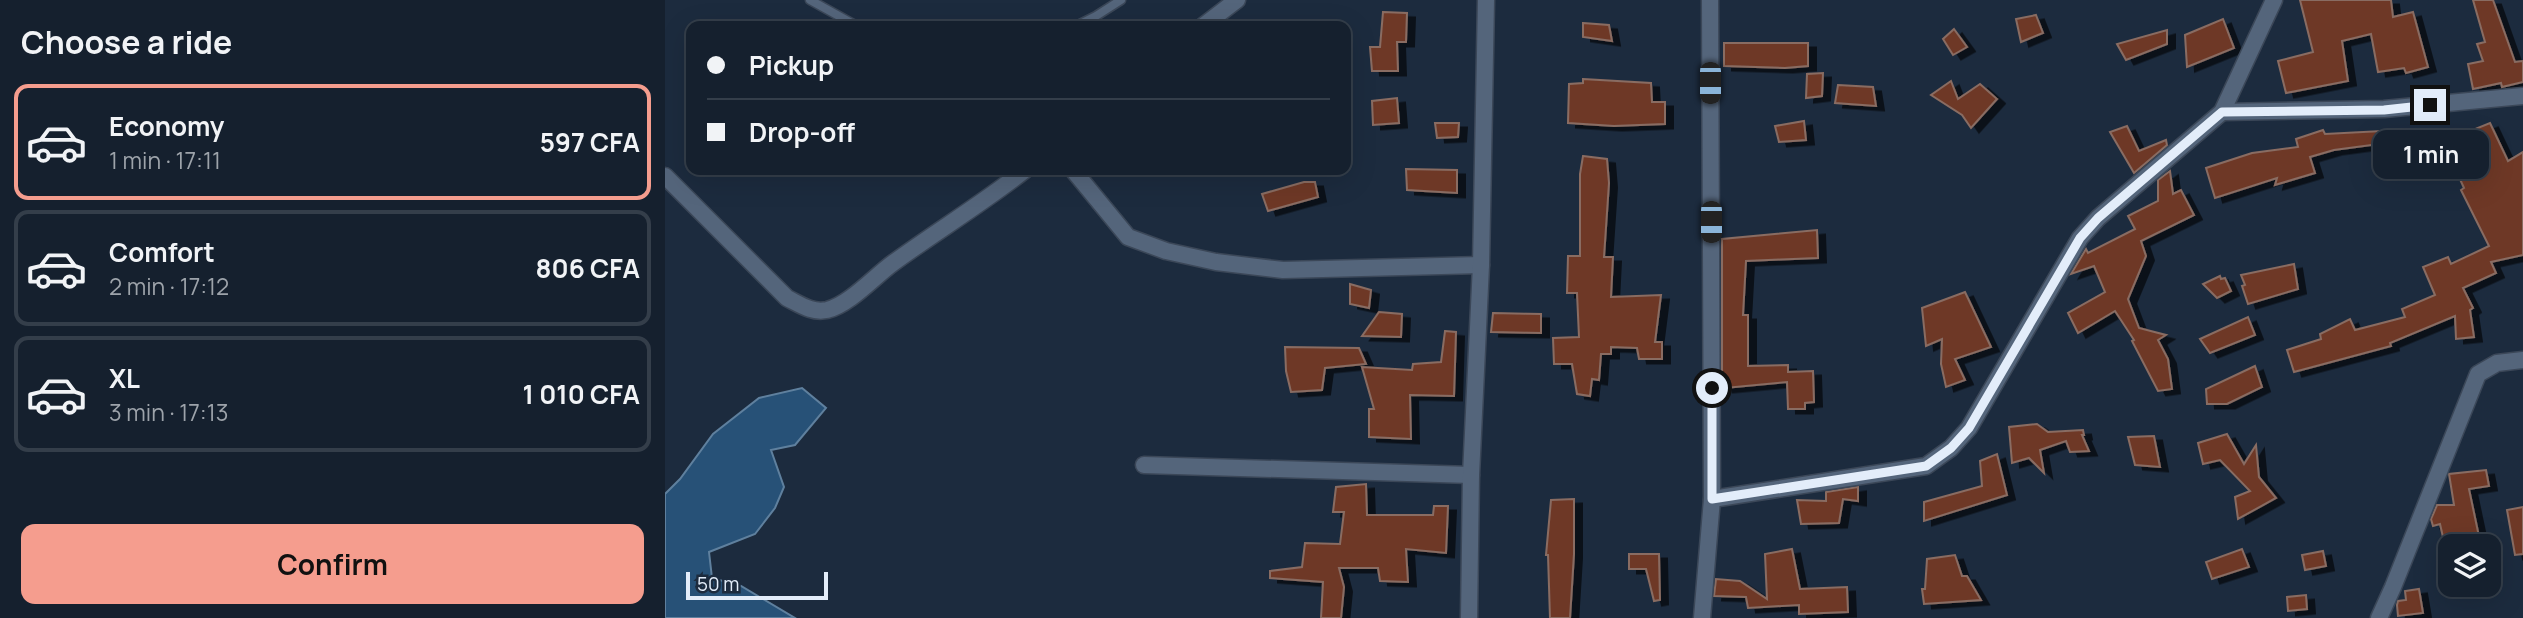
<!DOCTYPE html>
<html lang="en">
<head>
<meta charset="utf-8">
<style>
	:root { --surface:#15202e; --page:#1e2836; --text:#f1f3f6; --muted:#9da3aa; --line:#343e4a; --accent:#f59d8e }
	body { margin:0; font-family:Manrope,sans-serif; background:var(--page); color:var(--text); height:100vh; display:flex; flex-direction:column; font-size:26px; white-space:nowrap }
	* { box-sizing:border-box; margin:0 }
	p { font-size:23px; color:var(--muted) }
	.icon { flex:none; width:38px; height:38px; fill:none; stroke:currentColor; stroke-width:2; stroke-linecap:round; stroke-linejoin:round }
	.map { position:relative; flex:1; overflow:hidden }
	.sheet { display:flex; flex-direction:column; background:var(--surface); width:665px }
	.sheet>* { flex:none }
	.banner { position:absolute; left:21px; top:21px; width:665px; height:154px; border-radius:14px; box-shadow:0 7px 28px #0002,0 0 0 2px var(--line); display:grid; align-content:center; height:154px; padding:0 21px; background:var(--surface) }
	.tools { position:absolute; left:1773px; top:534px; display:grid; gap:14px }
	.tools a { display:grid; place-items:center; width:63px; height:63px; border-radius:14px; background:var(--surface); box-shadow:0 7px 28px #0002,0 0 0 2px var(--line); font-size:35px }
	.scale { position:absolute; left:21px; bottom:18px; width:142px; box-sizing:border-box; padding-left:7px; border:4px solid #e3edfa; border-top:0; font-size:19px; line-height:24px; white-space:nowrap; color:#e3edfa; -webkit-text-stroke:5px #1c2b3e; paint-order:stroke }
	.end { position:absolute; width:32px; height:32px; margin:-16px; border:9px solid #e3edfa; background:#111; box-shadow:0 0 0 4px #111 }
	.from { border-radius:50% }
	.bubble { position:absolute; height:49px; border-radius:14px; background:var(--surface); box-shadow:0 7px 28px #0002,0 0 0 2px var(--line); font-size:23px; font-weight:700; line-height:49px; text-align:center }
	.car { position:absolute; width:21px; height:42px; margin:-21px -10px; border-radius:9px; box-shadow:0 0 5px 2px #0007; background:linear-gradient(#222 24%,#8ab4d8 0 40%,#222 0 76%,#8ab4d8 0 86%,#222 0) }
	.banner b { display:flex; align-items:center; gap:24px; height:66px; font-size:26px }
	.banner b+b { border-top:2px solid var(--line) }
	.banner i { width:18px; height:18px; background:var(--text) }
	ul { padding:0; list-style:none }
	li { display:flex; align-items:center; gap:21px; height:116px; margin:0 14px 10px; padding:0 7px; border:4px solid var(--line); border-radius:14px }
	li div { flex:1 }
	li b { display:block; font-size:26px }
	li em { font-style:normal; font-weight:700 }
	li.active { border-color:var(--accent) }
	li>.icon { width:63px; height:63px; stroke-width:1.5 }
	h2 { padding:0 21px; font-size:32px; line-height:84px }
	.action { display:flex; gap:14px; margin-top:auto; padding:14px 21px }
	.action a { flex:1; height:80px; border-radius:14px; background:var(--accent); color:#111; font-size:28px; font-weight:700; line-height:80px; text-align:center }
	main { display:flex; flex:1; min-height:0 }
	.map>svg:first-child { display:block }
	.water { fill:#275177; stroke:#5f809e; stroke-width:2 }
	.building { fill:#6e3928; stroke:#896c62; stroke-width:2; filter:url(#shadow) }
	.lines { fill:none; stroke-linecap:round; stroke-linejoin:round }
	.lane-casing { stroke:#3b4758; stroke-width:11 }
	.street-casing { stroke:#3b4758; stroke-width:19 }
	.lane { stroke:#54657b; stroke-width:8 }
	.street { stroke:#54657b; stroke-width:16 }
	.route { stroke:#e3edfa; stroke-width:9 }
</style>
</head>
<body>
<main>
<section class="sheet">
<h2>Choose a ride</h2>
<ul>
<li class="active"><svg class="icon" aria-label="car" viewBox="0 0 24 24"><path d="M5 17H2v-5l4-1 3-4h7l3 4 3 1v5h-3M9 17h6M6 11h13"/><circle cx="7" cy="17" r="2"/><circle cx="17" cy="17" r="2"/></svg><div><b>Economy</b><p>1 min · 17:11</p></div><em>597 CFA</em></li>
<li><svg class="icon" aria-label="car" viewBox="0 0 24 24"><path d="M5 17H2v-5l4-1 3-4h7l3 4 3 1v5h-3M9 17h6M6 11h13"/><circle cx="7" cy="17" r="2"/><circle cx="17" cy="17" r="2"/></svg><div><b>Comfort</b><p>2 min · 17:12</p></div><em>806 CFA</em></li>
<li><svg class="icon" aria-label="car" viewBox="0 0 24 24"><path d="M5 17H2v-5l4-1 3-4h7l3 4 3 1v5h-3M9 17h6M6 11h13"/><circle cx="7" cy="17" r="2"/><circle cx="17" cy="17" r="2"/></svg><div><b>XL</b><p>3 min · 17:13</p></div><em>1 010 CFA</em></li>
</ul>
<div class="action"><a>Confirm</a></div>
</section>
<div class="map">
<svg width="1858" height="618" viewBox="0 0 1858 618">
	<defs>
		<filter id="shadow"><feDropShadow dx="8" dy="4.5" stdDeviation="0" flood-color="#0009"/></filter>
	</defs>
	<rect width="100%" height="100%" fill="#1c2b3e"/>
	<polygon class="water" points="137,388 161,408 130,445 106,450 119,487 110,508 90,534 44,552 47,578 76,586 130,618 0,618 0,494 15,479 48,434 94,398"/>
	<g class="building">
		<polygon points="1635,0 1726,0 1728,17 1748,12 1763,67 1741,73 1739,68 1713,72 1706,34 1677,41 1683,81 1621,93 1613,61 1648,52"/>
		<polygon points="1808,0 1828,0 1850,62 1858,61 1858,82 1837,87 1836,83 1808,89 1803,64 1818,61 1812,44 1820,42"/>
		<polygon points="718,12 742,13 741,42 732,42 733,71 707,71 705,47 715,47"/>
		<polygon points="1371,15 1378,33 1356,42 1351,19"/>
		<polygon points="1558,19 1569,48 1522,67 1520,35"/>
		<polygon points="918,23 944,25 947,41 918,37"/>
		<polygon points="1289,29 1302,47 1288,55 1278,39"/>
		<polygon points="1502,30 1502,44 1461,60 1452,44"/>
		<polygon points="1059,43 1143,43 1143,66 1120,68 1059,66"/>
		<polygon points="1158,73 1157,96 1141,98 1142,74"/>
		<polygon points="918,79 986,83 987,102 1000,102 1000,124 949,126 903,123 904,84 918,83"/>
		<polygon points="1286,81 1293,99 1315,84 1332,99 1306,128 1297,115 1266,95"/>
		<polygon points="1173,85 1208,87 1211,106 1170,103"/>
		<polygon points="732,98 734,123 708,125 707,101"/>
		<polygon points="1139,121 1141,140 1114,142 1110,126"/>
		<polygon points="770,123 794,123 793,137 772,138"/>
		<polygon points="1825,123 1843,161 1858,152 1858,255 1826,262 1831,273 1798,288 1808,308 1805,310 1809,337 1791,339 1790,316 1725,343 1726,346 1629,372 1622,350 1656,339 1655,334 1685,319 1690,330 1740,317 1737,309 1770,295 1758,267 1783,257 1786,264 1824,246 1796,190 1799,188 1778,142"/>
		<polygon points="1462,126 1474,151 1501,140 1502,145 1469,173 1445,132"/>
		<polygon points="1658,130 1660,134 1736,130 1737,141 1669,150 1645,157 1650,173 1610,185 1612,178 1550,198 1541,168 1587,153 1633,147 1631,139"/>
		<polygon points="918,156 942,159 944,183 939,257 948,257 946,297 996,295 990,342 997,342 997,359 974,359 972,348 946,347 946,354 936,354 934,380 927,379 925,396 912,394 907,364 889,364 888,338 914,337 912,293 902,293 903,256 915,256 915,174"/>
		<polygon points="741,169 792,170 792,193 742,190"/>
		<polygon points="1505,171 1508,194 1516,190 1529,215 1476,241 1481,256 1463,299 1474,328 1501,335 1493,340 1503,359 1507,389 1493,391 1467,341 1469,340 1450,311 1413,333 1403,313 1440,292 1429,266 1406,274 1421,249 1423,253 1470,229 1463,216 1493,201 1493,180"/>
		<polygon points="639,182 650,182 653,197 603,211 597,194"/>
		<polygon points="1152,230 1153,258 1081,261 1078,315 1083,315 1083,366 1123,365 1123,372 1148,371 1149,402 1140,403 1140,409 1123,409 1122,382 1060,388 1057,374 1057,239"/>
		<polygon points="1629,264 1633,289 1583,304 1577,286 1580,285 1576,275"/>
		<polygon points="1555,276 1556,279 1560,278 1566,291 1552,298 1538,284"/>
		<polygon points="685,284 706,290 704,308 685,304"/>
		<polygon points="1300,292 1326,347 1290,359 1300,380 1281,387 1276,364 1277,339 1261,346 1257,308"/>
		<polygon points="714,312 737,314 736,337 697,336"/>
		<polygon points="828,313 876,314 876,333 826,332"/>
		<polygon points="1583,317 1590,335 1545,353 1535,339"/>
		<polygon points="780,331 791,332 789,396 745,395 746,439 704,437 704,409 709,409 697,367 747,370 748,364 776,362"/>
		<polygon points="620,347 694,348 701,364 660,368 657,390 626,392 621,371"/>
		<polygon points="1590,366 1597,387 1562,404 1542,404 1541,389"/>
		<polygon points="1372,424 1383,432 1418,430 1419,435 1417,435 1424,451 1405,452 1401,441 1375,450 1379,473 1364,458 1347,463 1344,427"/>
		<polygon points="1562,434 1579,464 1591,445 1594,477 1611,498 1573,519 1570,497 1585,491 1555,460 1538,464 1533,443"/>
		<polygon points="1489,436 1495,467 1470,465 1463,437"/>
		<polygon points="1332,454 1342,495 1259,521 1259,502 1317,486 1315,461"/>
		<polygon points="1821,470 1824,486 1804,489 1816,546 1797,546 1795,534 1778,537 1775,524 1768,526 1766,519 1772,505 1789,505 1784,474"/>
		<polygon points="701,484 702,515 768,515 769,506 783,506 781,553 741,549 743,582 715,581 713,568 674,568 679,587 676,618 656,618 658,582 605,578 605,571 637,567 640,543 675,544 679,512 668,512 671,487"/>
		<polygon points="1193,487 1193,501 1178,499 1174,523 1136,524 1132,500 1161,501 1161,492"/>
		<polygon points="909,499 909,554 905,618 885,618 883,555 881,555 886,500"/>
		<polygon points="1858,507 1858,554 1850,555 1842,510"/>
		<polygon points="1127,549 1135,589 1182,587 1183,612 1134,614 1134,605 1083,608 1081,597 1049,596 1051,579 1075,581 1102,599 1100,554"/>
		<polygon points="1577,549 1584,567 1547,579 1541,562"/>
		<polygon points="1658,551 1661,566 1640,570 1637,555"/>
		<polygon points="964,554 994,554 995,600 989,601 981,569 964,569"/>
		<polygon points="1290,555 1297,576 1302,576 1316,600 1259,604 1257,589 1260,589 1262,559"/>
		<polygon points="1754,589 1758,613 1733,616 1732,605 1733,601 1741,600 1740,591"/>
		<polygon points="1641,595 1642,609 1623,611 1622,597"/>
	</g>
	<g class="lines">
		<g class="lane-casing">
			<g id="lane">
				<polyline points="145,0 192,26"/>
				<polyline points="411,26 431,16 456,0"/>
			</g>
		</g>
		<g class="street-casing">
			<g id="street">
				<polyline points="538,26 572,0"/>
				<polyline points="1557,112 1719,109 1858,96"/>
				<polyline points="408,170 463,237 501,251 551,262 618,270 816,265"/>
				<path d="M 0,176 L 122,298 C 136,305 147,313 162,310 C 184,305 210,276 228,263 C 272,231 318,203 360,170"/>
				<polyline points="479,465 806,475"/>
				<polyline points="1047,499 1261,466 1286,448 1304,428 1415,238 1433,218 1557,112 1609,0"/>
				<polyline points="804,618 806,475 816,265 821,0"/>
				<polyline points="1037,618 1047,499 1045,0"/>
				<polyline points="1714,618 1728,587 1813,374 1832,363 1858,360"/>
			</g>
		</g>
		<use href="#lane" class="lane"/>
		<use href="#street" class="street"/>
	</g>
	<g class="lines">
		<polyline class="route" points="1047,388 1047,499 1261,466 1286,448 1304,428 1415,238 1433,218 1557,112 1719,110 1765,105"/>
	</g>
</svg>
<div class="tools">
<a><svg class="icon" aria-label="layers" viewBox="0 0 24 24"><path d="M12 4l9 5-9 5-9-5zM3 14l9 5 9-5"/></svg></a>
</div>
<div class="scale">50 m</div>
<i class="end from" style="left:1047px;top:388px"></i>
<i class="end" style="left:1765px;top:105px"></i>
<div class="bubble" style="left:1708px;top:130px;width:116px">1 min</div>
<i class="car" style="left:1045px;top:83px;rotate:180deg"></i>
<i class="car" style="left:1046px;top:222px;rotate:180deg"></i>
<div class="banner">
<b><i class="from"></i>Pickup</b>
<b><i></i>Drop-off</b>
</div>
</div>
</main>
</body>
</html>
